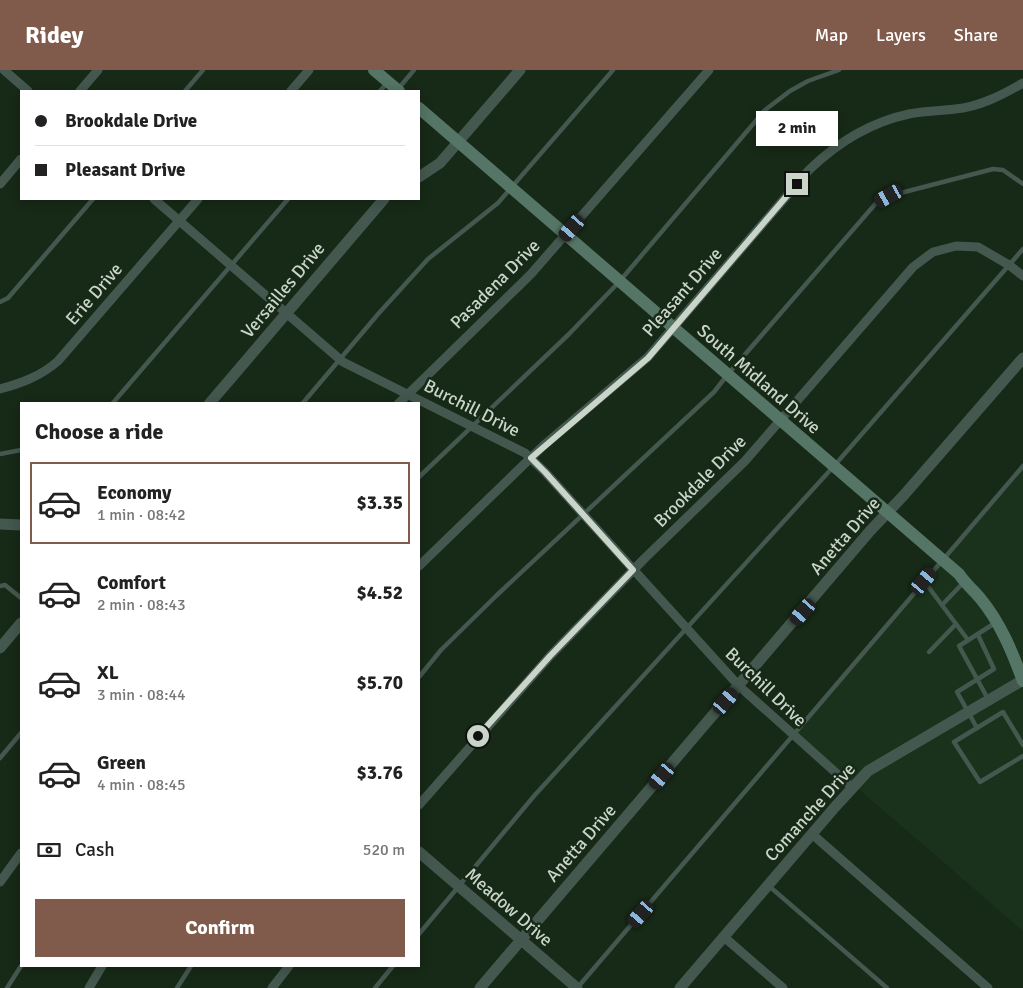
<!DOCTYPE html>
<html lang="en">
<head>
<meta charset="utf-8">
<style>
	:root { --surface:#fff; --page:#f6f6f6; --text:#222; --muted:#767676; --line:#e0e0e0; --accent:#805b4c }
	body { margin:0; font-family:Signika,sans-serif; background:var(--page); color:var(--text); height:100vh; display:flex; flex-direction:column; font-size:19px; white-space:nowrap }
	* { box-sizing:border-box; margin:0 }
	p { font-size:16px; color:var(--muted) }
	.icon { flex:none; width:28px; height:28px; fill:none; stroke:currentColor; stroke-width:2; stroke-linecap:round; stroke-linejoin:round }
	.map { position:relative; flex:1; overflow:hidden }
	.panel { position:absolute; left:20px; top:332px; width:400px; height:565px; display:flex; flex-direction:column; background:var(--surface); border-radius:0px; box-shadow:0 2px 12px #0003 }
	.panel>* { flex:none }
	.hud { position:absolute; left:20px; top:20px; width:400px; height:110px; border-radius:0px; box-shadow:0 2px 12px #0003; display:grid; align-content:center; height:110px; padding:0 15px; background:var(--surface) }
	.end { position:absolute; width:22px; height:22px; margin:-11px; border:6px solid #cad5c9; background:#111; box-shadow:0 0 0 2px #111 }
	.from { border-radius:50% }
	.bubble { position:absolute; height:35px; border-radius:0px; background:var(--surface); box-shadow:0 2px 12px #0003; font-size:16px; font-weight:800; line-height:35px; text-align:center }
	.car { position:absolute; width:15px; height:30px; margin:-15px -8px; border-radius:6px; box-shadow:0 0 4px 1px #0007; background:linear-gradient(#222 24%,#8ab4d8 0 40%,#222 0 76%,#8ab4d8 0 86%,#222 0) }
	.hud b { display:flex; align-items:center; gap:18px; height:48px; font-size:19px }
	.hud b+b { border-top:1px solid var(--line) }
	.hud i { width:12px; height:12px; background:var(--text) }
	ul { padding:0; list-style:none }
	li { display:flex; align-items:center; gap:15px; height:82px; margin:0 10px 8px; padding:0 5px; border:2px solid transparent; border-radius:0px }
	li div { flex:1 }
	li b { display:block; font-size:19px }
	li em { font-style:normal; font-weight:800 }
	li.on { border-color:var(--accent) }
	li>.icon { width:45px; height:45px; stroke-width:1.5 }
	h2 { padding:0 15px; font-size:22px; line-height:60px }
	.pay { display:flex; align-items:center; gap:12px; height:55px; padding:0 15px; font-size:19px }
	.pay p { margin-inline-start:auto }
	.cta { display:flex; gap:10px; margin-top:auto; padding:10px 15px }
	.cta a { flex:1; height:58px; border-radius:0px; background:var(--accent); color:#fff; font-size:20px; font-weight:800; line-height:58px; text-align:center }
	header { display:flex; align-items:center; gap:30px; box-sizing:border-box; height:70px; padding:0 25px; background:var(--accent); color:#fff }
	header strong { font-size:24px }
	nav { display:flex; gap:28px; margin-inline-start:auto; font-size:18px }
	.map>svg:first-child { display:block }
	.built { fill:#1a321b }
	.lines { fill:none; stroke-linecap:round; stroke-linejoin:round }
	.service { stroke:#44584f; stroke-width:4.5 }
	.minor { stroke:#44584f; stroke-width:9 }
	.tertiary { stroke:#44584f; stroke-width:11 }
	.secondary { stroke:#557566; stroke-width:12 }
	.route { stroke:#cad5c9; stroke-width:6 }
	.labels { text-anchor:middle; stroke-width:5; stroke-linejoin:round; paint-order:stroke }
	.street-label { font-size:18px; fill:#cad5c9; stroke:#172917 }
</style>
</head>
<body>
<header>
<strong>Ridey</strong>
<nav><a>Map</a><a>Layers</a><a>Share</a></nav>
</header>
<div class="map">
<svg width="1023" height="918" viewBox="0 0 1023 918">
	<rect width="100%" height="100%" fill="#172917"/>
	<polygon class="built" points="1023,398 1023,861 796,665"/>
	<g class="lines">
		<g class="service">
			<polyline points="398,19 414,0"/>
			<polyline points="185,21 203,0"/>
			<polyline points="380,21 387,13"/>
			<polyline points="0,232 8,228 93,129"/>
			<polyline points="112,334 288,129"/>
			<polyline points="302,334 379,243 428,189 498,133 613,0"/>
			<polyline points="0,384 21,380"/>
			<polyline points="419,407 569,264 619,212 765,40 790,21 808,11 839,0"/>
			<polyline points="924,511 968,570"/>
			<polyline points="0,516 5,515 21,528"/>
			<polyline points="942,535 963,513"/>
			<polyline points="929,582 956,554"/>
			<polyline points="419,607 441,580 497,525 714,322 728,304 877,132 889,126 993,99 1003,100 1023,114"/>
			<polyline points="988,629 959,576 995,553"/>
			<polyline points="977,658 957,622 994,599 978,565"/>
			<polyline points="1023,675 1003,642 954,672 980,712 1023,686"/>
			<polyline points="0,688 21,663"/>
			<polyline points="769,816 887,918"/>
			<polyline points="419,864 534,726 834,396 1023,179"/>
			<polyline points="578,917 1023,396"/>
			<polyline points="7,918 21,896"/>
			<polyline points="177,918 191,896"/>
			<polyline points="375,918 393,896"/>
		</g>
		<g class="minor">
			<polyline points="4,0 28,21"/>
			<polyline points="80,21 98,0"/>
			<polyline points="291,21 309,0"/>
			<polyline points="0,114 21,89"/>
			<polyline points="154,129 343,292 525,383 545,402 739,616 853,718"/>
			<path d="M 0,319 C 22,313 41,306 58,291 L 198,129"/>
			<polyline points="398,334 531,204 709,0"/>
			<path d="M 419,496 L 543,376 L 648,287 L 809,100 C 837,73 871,52 909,44 C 924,41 940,41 955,39 C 979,37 1002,25 1023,13"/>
			<polyline points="419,735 550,586 644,489 745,391 913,197 933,182 956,176 978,177 1009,195 1023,206"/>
			<polyline points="812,764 988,918"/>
			<polyline points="0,812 21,783"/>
			<polyline points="724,867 783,918"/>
			<polyline points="89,918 102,896"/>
			<polyline points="272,918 289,896"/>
		</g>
		<g class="tertiary">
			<polyline points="419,107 440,93 520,0"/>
			<polyline points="209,334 384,129"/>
			<polyline points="0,454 21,455"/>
			<polyline points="0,578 21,553"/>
			<polyline points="419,782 577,918"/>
			<polyline points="480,918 870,461 904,425 1023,288"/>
			<polyline points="680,918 835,737 868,701 1023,610"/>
		</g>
		<g class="secondary">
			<polyline points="374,0 399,21"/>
			<path d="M 419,38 L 959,504 C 965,513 973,520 980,528 C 1000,552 1012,581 1023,611"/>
		</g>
	</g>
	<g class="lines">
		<polyline class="route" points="478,666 550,586 633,500 545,402 531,388 648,288 797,114"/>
	</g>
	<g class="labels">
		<g class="street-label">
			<text transform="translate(495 214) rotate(-45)" y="6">Pasadena Drive</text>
			<text transform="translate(283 220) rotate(-50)" y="6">Versailles Drive</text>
			<text transform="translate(682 222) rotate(-49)" y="6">Pleasant Drive</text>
			<text transform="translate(94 224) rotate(-49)" y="6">Erie Drive</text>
			<text transform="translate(759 309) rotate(41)" y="6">South Midland Drive</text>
			<text transform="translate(472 338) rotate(27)" y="6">Burchill Drive</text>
			<text transform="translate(700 411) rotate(-45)" y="6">Brookdale Drive</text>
			<text transform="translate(845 466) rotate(-49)" y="6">Anetta Drive</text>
			<text transform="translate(766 617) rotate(44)" y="6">Burchill Drive</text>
			<text transform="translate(810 742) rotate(-48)" y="6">Comanche Drive</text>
			<text transform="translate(581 773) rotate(-49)" y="6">Anetta Drive</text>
			<text transform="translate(509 837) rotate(41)" y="6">Meadow Drive</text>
		</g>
	</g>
</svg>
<i class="end from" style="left:478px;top:666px"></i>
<i class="end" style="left:797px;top:114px"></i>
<div class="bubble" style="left:756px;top:41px;width:82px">2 min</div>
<i class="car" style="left:889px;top:126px;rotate:241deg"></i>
<i class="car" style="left:572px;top:158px;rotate:221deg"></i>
<i class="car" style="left:924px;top:511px;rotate:40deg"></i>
<i class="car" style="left:803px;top:542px;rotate:221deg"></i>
<i class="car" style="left:726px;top:631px;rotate:41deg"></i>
<i class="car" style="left:662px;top:706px;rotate:220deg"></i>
<i class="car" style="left:641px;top:844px;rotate:221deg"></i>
<div class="hud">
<b><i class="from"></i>Brookdale Drive</b>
<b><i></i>Pleasant Drive</b>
</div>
<section class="panel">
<h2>Choose a ride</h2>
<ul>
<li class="on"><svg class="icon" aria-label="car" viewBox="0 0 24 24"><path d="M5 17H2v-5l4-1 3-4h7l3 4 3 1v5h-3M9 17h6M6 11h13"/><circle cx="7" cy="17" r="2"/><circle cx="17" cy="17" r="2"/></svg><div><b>Economy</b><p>1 min · 08:42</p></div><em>$3.35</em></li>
<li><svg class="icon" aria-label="car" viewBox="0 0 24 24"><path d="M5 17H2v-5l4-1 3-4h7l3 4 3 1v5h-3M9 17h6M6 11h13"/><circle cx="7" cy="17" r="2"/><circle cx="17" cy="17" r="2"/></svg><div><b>Comfort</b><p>2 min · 08:43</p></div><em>$4.52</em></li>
<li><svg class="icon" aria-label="car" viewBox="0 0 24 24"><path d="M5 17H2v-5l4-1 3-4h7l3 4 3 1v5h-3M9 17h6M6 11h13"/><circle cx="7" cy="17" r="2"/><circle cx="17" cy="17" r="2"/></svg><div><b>XL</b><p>3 min · 08:44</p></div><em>$5.70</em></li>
<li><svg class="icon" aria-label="car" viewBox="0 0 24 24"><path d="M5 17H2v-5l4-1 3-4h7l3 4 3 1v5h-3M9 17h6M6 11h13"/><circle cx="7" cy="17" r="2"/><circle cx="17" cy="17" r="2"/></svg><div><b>Green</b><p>4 min · 08:45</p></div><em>$3.76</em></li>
</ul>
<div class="pay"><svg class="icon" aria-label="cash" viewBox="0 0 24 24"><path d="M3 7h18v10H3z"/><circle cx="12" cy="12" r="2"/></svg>Cash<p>520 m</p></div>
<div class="cta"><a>Confirm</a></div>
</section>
</div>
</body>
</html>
